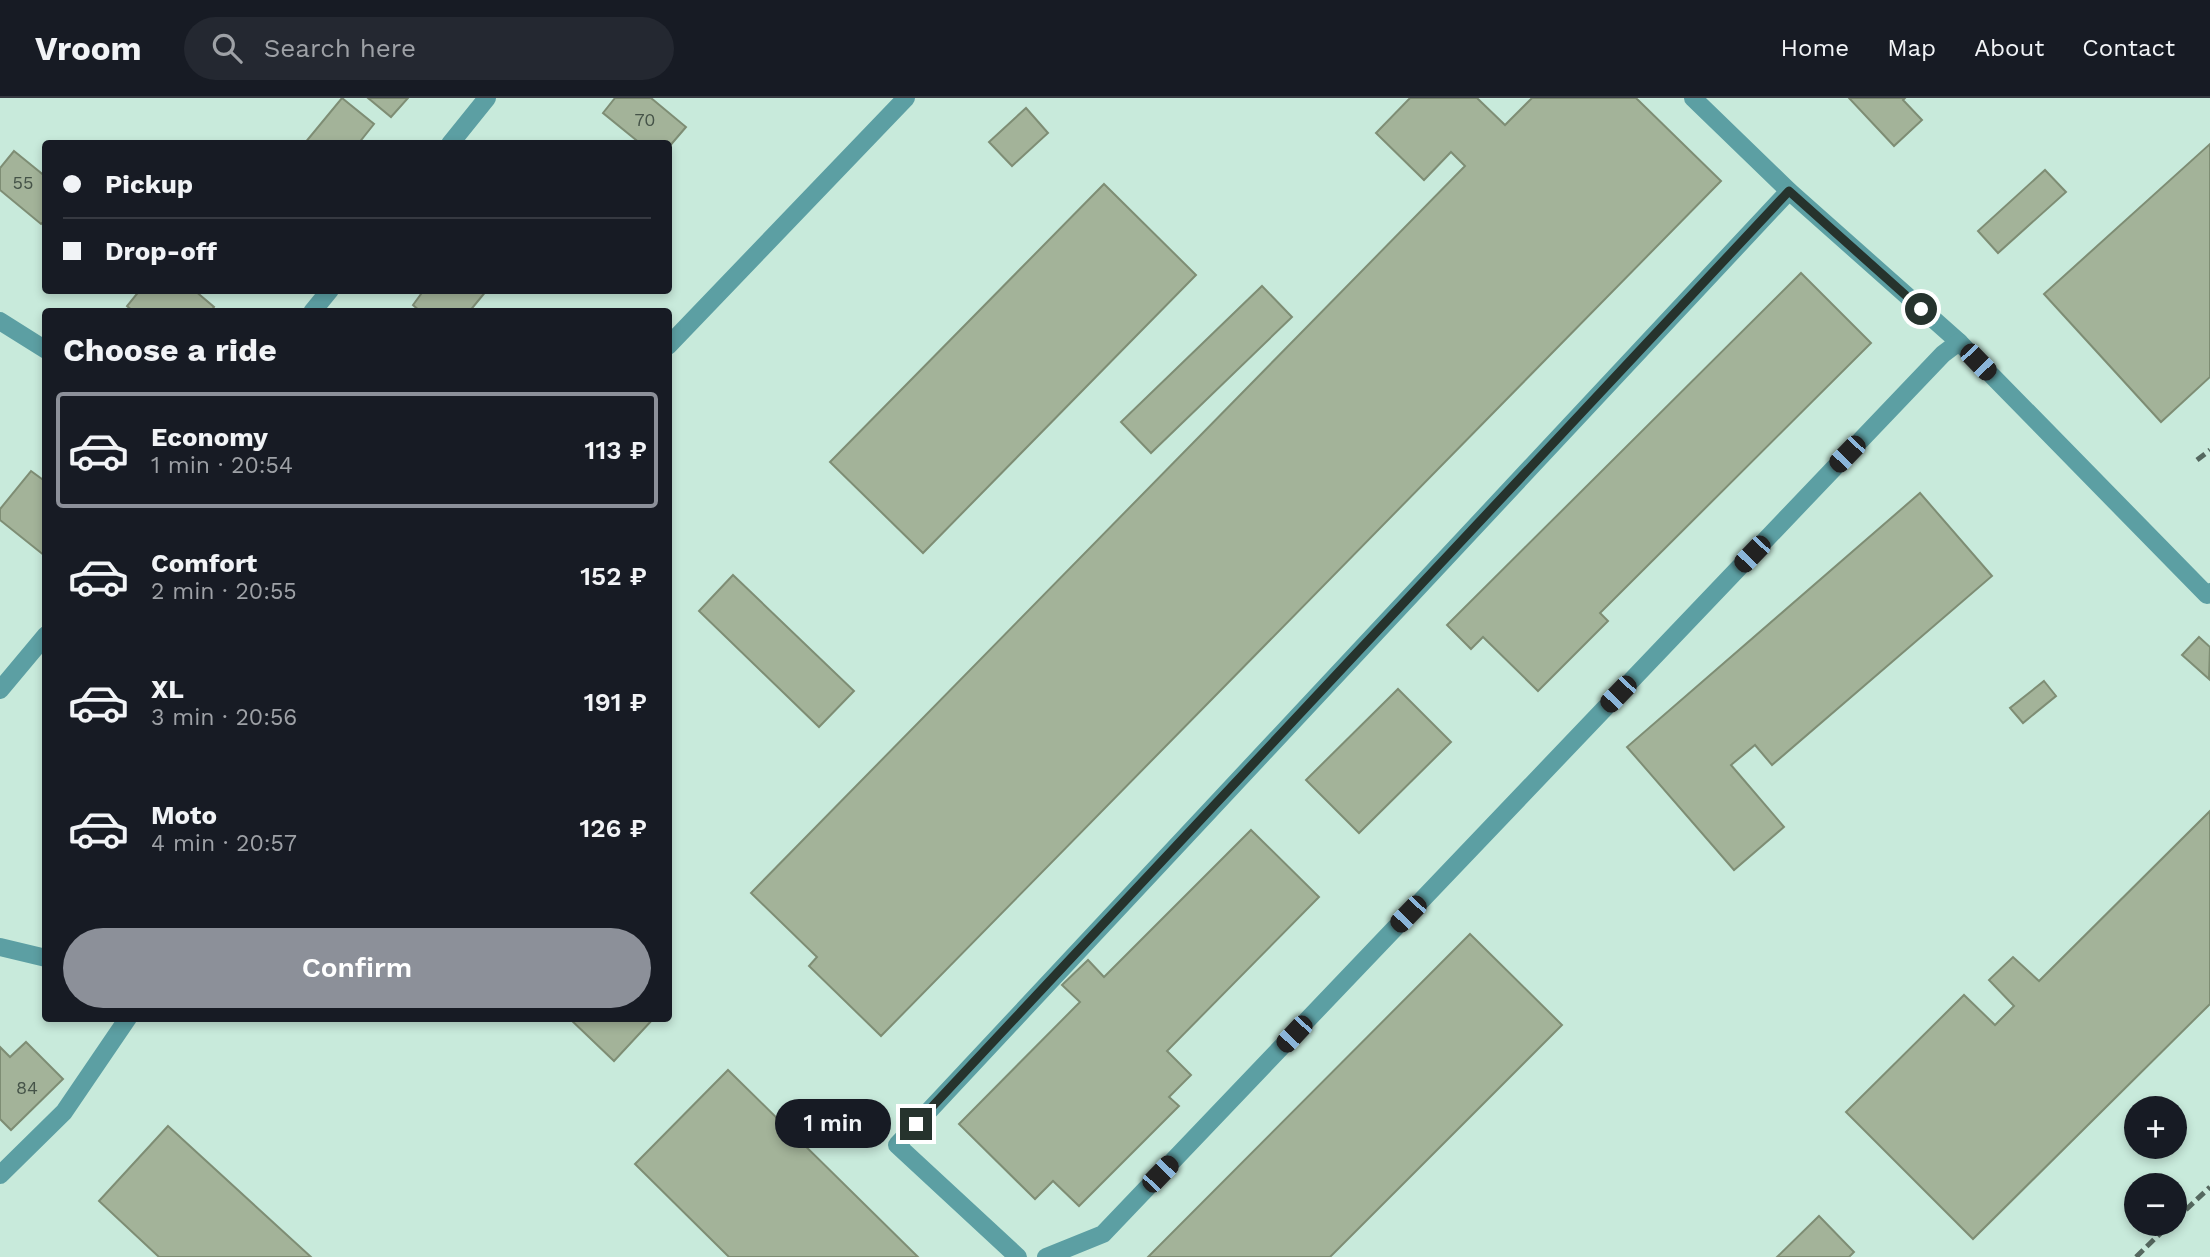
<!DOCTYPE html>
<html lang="en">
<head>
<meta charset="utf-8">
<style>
	:root { --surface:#171b24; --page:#242831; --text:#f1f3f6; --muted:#9ea1a6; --line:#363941; --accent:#8c9099 }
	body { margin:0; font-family:"Work Sans",sans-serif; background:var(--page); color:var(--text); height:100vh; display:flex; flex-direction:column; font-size:26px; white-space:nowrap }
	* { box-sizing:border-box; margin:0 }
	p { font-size:23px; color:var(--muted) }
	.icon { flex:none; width:38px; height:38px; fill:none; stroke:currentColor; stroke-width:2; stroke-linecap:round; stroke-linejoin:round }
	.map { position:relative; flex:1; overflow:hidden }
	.drawer { position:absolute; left:42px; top:210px; width:630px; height:714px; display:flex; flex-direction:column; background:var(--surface); border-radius:7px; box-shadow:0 4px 10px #0003 }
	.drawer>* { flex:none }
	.guide { position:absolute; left:42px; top:42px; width:630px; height:154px; border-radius:7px; box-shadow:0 4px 10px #0003; display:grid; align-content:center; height:154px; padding:0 21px; background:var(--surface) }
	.tools { position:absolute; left:2124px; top:998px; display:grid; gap:14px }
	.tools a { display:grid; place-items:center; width:63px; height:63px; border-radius:50%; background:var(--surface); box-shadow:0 4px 10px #0003; font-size:35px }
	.end { position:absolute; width:32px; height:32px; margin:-16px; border:9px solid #26332d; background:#fff; box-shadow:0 0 0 4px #fff }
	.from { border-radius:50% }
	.bubble { position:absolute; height:49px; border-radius:24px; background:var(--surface); box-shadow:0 4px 10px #0003; font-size:23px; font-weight:600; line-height:49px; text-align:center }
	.car { position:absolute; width:21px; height:42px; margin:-21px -10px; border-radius:9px; box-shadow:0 0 5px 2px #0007; background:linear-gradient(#222 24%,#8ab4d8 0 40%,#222 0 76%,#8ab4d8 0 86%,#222 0) }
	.guide b { display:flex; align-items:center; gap:24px; height:66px; font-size:26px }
	.guide b+b { border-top:2px solid var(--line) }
	.guide i { width:18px; height:18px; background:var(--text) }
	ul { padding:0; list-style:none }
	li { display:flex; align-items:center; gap:21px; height:116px; margin:0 14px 10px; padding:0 7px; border:4px solid transparent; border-radius:7px }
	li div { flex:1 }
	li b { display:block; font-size:26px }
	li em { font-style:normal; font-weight:600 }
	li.active { border-color:var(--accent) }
	li>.icon { width:63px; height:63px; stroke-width:1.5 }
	h2 { padding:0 21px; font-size:32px; line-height:84px }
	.action { display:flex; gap:14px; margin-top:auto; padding:14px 21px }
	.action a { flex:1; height:80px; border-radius:42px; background:var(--accent); color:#fff; font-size:28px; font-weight:600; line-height:80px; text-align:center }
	header { display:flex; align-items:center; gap:42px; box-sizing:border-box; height:98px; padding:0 35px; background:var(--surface); border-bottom:2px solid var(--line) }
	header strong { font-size:33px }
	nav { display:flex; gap:38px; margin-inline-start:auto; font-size:24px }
	.search { width:490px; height:63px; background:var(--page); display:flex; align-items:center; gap:18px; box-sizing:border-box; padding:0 24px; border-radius:38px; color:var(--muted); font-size:26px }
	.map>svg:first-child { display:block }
	.building { fill:#a3b399; stroke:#7e8d74; stroke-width:2 }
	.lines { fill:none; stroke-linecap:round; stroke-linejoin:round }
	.lane { stroke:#5c9fa3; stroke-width:18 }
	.street { stroke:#5c9fa3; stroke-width:18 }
	.rail { stroke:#55685f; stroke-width:5; stroke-dasharray:10 5; stroke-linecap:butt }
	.route { stroke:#26332d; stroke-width:9 }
	.labels { text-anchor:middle; stroke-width:7; stroke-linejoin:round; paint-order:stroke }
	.number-label { font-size:18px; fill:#455348 }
</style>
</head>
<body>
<header>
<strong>Vroom</strong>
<div class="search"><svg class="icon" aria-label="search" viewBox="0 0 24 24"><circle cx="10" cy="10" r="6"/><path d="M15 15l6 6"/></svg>Search here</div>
<nav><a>Home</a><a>Map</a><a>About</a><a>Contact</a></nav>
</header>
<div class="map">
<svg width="2210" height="1159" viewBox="0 0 2210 1159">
	<rect width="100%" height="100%" fill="#c8eadb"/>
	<g class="building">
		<polygon points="342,0 374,26 358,46 304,46"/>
		<polygon points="368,0 408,0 391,19"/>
		<polygon points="615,0 651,0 686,29 668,50 668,46 641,46 603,15"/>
		<polygon points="1410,0 1477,0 1505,27 1532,0 1636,0 1721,83 881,938 809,868 817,859 751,795 1465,68 1451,54 1424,82 1376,35"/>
		<polygon points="1849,0 1905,0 1903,2 1922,22 1894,48"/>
		<polygon points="1026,10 1048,35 1012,68 989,44"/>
		<polygon points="2210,46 2210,279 2161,324 2044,196"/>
		<polygon points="14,53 46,79 46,121 41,126 0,92 0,70"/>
		<polygon points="2045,72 2066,94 1998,155 1978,133"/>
		<polygon points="1104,86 1196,177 923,455 830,364"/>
		<polygon points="1801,175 1871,245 1600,515 1608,523 1538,593 1483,539 1471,551 1447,527"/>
		<polygon points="1262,188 1292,219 1151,355 1121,324"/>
		<polygon points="140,192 194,192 214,209 210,214 134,214 127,208"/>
		<polygon points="424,192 487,192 469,214 421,214 413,207"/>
		<polygon points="31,373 46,384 45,458 0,422 0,411"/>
		<polygon points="1920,395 1992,478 1772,667 1755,647 1731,667 1784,729 1734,772 1627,649"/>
		<polygon points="733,477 854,593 819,629 699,513"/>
		<polygon points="2199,539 2210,549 2209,581 2182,557"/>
		<polygon points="2044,583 2056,598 2023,625 2010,610"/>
		<polygon points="1398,591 1451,644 1359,735 1306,682"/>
		<polygon points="2210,713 2210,906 1973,1141 1846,1014 1964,897 1995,927 2014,908 1989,882 2013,859 2039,883"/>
		<polygon points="1251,732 1319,799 1167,953 1191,977 1169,999 1179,1008 1079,1108 1053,1083 1035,1101 959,1026 1080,904 1062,887 1088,862 1104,879"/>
		<polygon points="1470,836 1562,927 1330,1159 1148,1159"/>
		<polygon points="569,920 654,920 614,963"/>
		<polygon points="26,944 63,981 11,1032 0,1021 0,949 10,959"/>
		<polygon points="728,972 918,1159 729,1159 635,1066"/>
		<polygon points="168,1028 311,1159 159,1159 99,1103"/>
		<polygon points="1819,1118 1854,1154 1849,1159 1777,1159"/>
	</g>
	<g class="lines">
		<g class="lane">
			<polyline points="1693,0 1789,93 1959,244 2207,497 2210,494"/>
			<polyline points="0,1077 64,1014 128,920"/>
			<polyline points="1018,1159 897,1047 1789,93"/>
			<polyline points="1046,1159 1103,1136 1943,256 1959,244"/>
		</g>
		<g class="street">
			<polyline points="450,46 487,0"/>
			<polyline points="312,214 330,192"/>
			<polyline points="0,223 46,252"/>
			<polyline points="668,248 906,0"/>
			<polyline points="0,592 46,537"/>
			<polyline points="0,849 46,860"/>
		</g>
		<g class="rail">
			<polyline points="2197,362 2210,352"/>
			<polyline points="2175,1122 2210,1089"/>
			<polyline points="2136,1159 2171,1125"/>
		</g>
	</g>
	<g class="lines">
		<polyline class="route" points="916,1026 1789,93 1921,211"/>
	</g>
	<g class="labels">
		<g class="number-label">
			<text x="645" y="28">70</text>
			<text x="23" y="91">55</text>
			<text x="27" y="996">84</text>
		</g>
	</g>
</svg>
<div class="tools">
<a>+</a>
<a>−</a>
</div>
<i class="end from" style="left:1921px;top:211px"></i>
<i class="end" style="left:916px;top:1026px"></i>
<div class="bubble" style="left:775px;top:1001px;width:116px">1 min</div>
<i class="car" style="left:1978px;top:264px;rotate:136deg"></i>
<i class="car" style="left:1847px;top:356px;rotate:224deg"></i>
<i class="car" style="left:1752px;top:456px;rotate:224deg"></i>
<i class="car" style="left:1618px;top:596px;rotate:224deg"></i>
<i class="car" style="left:1408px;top:816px;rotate:224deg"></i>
<i class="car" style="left:1294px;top:936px;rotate:223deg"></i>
<i class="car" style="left:1160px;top:1076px;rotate:44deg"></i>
<div class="guide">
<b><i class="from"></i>Pickup</b>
<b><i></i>Drop-off</b>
</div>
<section class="drawer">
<h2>Choose a ride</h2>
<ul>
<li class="active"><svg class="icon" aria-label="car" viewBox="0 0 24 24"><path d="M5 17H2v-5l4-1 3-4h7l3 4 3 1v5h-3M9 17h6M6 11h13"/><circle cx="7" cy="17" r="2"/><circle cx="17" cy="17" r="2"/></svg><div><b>Economy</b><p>1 min · 20:54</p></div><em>113 ₽</em></li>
<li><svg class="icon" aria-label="car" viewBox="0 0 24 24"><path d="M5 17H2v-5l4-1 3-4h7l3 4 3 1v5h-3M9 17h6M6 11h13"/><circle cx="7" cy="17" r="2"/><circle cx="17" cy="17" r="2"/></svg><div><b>Comfort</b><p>2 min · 20:55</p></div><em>152 ₽</em></li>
<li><svg class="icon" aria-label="car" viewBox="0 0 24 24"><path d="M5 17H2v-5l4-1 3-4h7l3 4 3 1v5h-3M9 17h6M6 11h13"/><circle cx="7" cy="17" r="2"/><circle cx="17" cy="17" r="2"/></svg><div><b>XL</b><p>3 min · 20:56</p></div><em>191 ₽</em></li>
<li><svg class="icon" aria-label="car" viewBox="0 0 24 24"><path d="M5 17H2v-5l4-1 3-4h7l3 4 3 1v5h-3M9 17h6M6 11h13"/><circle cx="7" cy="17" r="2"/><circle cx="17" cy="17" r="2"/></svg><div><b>Moto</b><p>4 min · 20:57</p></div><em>126 ₽</em></li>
</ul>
<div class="action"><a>Confirm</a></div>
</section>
</div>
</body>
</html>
